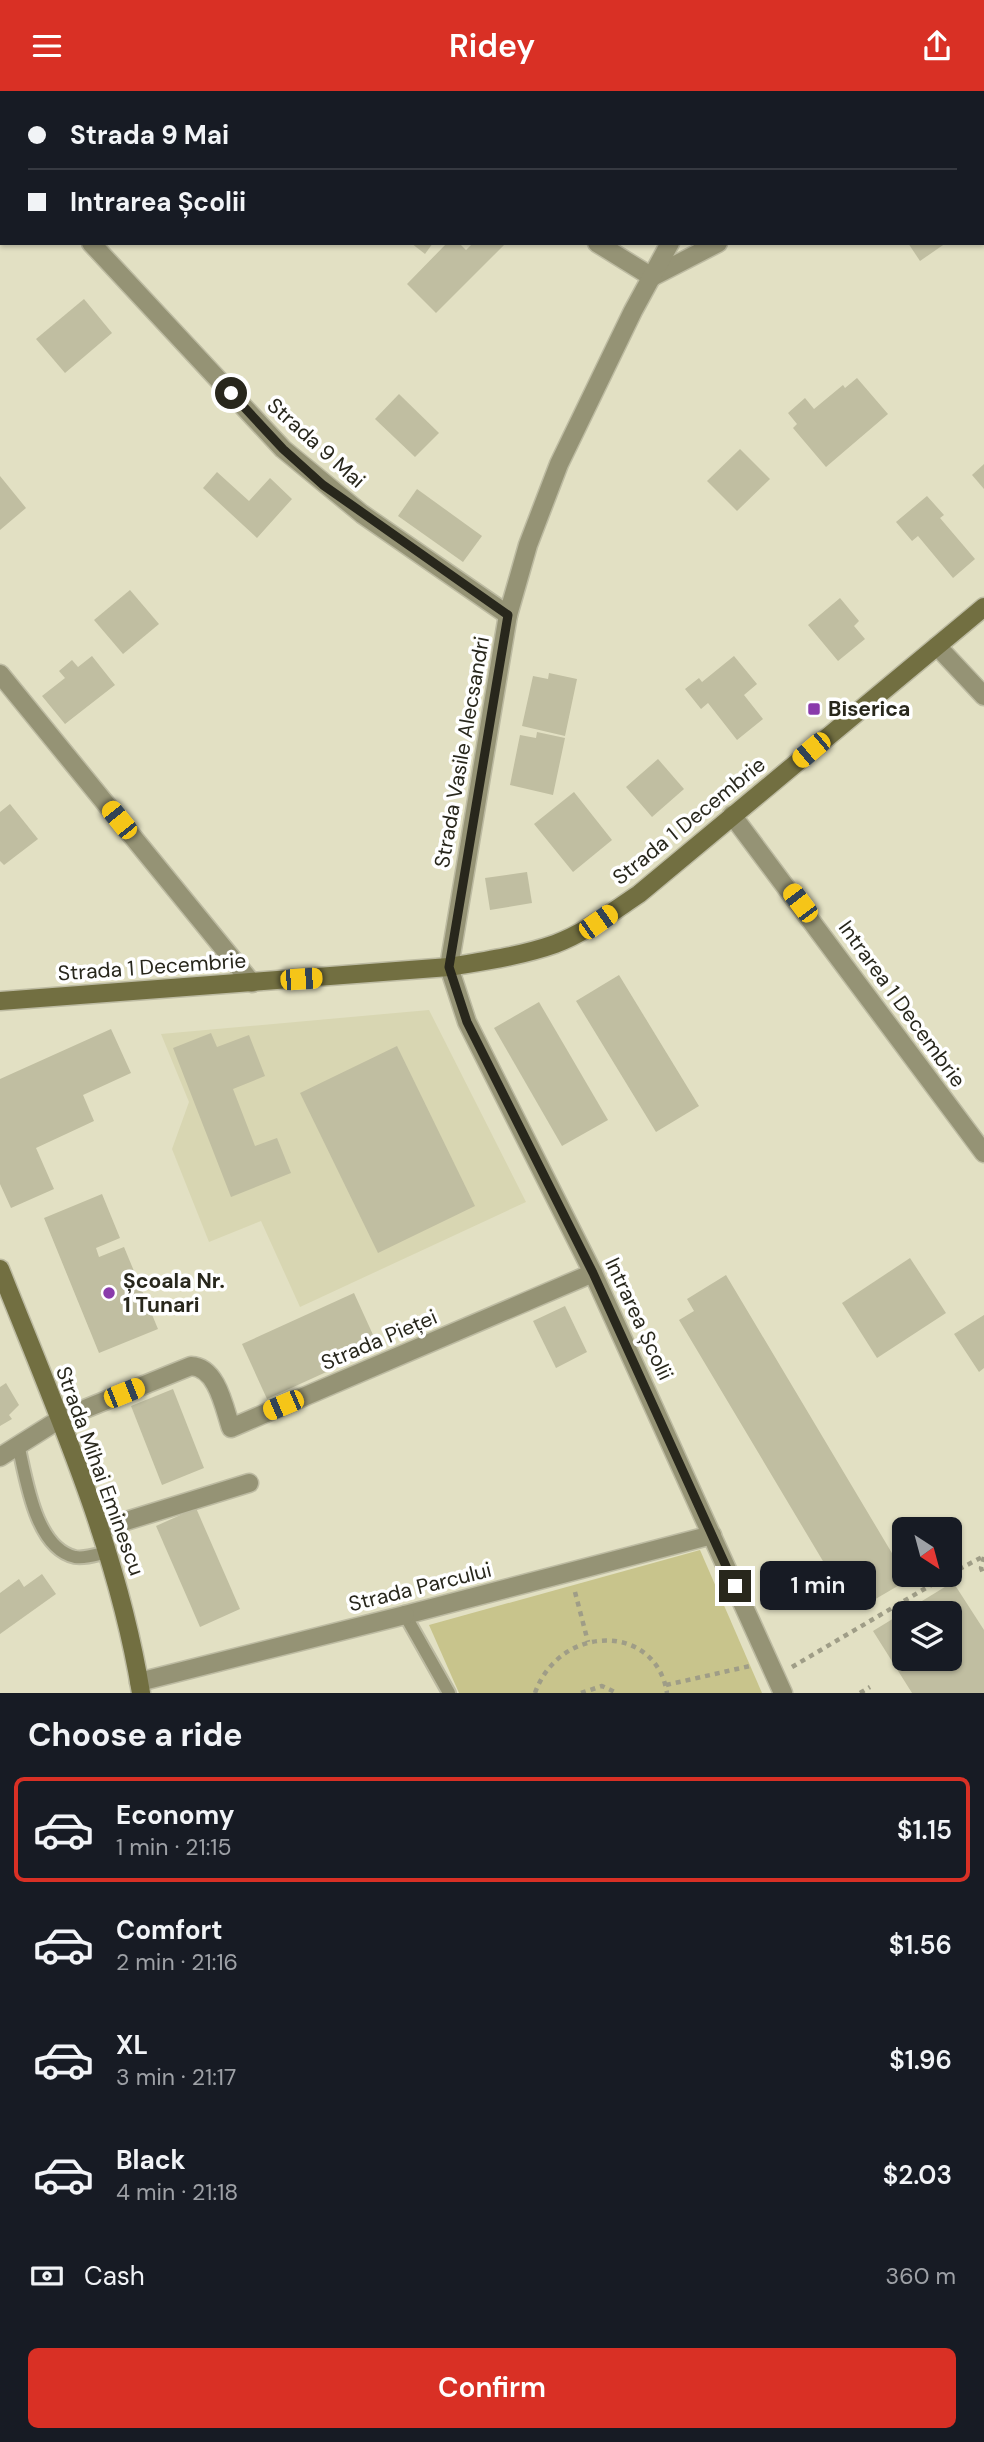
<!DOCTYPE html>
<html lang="en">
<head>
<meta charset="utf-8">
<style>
	:root { --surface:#171b24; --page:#20242c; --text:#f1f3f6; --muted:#9ea1a6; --line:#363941; --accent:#d93025 }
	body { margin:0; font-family:"DM Sans",sans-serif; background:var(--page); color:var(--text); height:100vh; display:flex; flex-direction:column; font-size:26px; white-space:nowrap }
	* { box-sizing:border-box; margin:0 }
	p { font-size:23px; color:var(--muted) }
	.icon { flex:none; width:38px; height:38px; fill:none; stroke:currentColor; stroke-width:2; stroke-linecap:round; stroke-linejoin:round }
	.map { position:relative; height:1602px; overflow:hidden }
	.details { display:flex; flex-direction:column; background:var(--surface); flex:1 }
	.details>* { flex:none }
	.guide { position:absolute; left:0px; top:0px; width:985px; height:154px; box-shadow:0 2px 5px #0004; display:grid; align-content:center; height:154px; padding:0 28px; background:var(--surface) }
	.needle { width:46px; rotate:144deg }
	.fabs { position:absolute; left:892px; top:1426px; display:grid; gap:14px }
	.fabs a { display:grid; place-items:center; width:70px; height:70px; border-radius:10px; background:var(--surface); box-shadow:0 2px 5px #0004; font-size:35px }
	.end { position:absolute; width:32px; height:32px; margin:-16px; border:9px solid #28271c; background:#fff; box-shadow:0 0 0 4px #fff }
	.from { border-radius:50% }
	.bubble { position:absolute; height:49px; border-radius:10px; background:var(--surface); box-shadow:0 2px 5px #0004; font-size:23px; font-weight:600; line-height:49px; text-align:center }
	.car { position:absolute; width:21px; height:42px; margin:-21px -10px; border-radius:9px; box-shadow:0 0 5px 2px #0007; background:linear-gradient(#f5c518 24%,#345 0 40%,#f5c518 0 76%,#345 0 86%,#f5c518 0) }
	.guide b { display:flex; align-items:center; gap:24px; height:66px; font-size:26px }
	.guide b+b { border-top:2px solid var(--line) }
	.guide i { width:18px; height:18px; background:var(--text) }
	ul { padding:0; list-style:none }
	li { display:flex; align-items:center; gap:21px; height:105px; margin:0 14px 10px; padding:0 14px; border:4px solid transparent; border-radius:10px }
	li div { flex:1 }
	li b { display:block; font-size:26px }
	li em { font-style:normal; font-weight:600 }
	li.active { border-color:var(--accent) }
	li>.icon { width:63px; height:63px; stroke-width:1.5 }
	h2 { padding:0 28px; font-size:32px; line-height:84px }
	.pay { display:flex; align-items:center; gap:18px; height:77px; padding:0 28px; font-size:26px }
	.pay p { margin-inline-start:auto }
	.cta { display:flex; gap:14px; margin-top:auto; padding:14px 28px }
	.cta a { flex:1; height:80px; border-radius:10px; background:var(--accent); color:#fff; font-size:28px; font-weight:600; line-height:80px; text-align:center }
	header { display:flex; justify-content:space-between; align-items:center; height:91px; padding:0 28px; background:var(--accent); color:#fff; font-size:32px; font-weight:600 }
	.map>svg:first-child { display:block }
	.built { fill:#d8d6b2 }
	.green { fill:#c8c48c }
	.building { fill:#c0bea1; fill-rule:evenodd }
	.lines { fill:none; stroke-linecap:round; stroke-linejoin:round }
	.service-casing { stroke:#bdbba2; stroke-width:16 }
	.pedestrian-casing { stroke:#bdbba2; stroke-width:21 }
	.minor-casing { stroke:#bdbba2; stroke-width:21 }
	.secondary-casing { stroke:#bdbba2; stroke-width:21 }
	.path { stroke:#9f9d87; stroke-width:4.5; stroke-dasharray:5 5; stroke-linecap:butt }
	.service { stroke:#959375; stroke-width:12 }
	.pedestrian { stroke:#959375; stroke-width:18 }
	.minor { stroke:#959375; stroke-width:18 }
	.secondary { stroke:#726f41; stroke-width:18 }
	.route { stroke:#28271c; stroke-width:9 }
	.poi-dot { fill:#8a3bab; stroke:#fff; stroke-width:2.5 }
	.labels { text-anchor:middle; stroke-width:7; stroke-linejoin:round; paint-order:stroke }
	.street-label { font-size:21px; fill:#28271c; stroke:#fff }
	.poi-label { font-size:21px; font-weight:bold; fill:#28271c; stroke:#fff; text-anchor:start }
</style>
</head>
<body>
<header><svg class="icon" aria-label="menu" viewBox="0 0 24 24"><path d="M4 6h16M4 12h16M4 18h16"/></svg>Ridey<svg class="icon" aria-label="share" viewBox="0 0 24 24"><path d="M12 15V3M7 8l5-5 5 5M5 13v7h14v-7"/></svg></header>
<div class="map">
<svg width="984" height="1602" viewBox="0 0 984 1602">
	<rect width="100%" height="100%" fill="#e2e0c3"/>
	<polygon class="built" points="429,919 526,1111 300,1216 261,1130 209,1151 172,1058 189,1011 161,943"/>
	<polygon class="green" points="700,1459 762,1602 459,1602 429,1534"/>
	<g class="building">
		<polygon points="411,152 433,152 425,163"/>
		<polygon points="447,152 459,152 466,159 473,152 504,154 436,222 407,193"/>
		<polygon points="908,152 946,152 920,170"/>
		<polygon points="84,208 112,242 65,282 36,248"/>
		<polygon points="857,287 888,323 826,376 793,337 797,333 788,322 805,307 814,318 843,294 845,297"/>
		<polygon points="399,303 439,342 415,366 375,328"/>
		<polygon points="740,358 770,388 737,420 707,390"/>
		<polygon points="984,373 984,398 972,384"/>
		<polygon points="217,381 249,410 270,387 292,408 257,447 203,397"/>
		<polygon points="0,385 26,417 0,439"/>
		<polygon points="417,398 482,445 463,471 398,425"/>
		<polygon points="927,405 944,424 940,427 975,468 953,487 918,445 912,450 896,431"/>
		<polygon points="130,499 159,533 123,563 94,529"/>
		<polygon points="840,507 859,530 854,535 865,548 838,570 808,534"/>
		<polygon points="92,565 115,594 65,633 42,605 65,587 59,580 72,569 78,576"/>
		<polygon points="734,565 757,593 744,604 763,628 737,649 708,612 701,618 685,598 699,587 702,591"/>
		<polygon points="549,582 577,588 565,645 522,635 533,585 548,588"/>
		<polygon points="537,641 565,647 553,704 510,694 520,644 536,647"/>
		<polygon points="658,668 684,698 652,726 626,696"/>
		<polygon points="574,701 612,749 573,781 534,733"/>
		<polygon points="10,713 38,748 4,774 0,770 0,721"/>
		<polygon points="527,781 532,812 490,819 485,787"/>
		<polygon points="619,884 699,1015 656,1041 576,910"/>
		<polygon points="539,911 608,1029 562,1055 494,937"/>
		<polygon points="111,938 131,982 83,1004 94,1030 36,1057 54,1098 11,1117 0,1093 0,988"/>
		<polygon points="211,942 217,956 249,944 265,985 233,998 255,1055 277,1047 291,1082 231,1106 173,957"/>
		<polygon points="397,955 475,1115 378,1162 300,1002"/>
		<polygon points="102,1103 120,1147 96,1157 99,1166 124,1156 158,1238 99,1262 44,1127"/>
		<polygon points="910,1167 946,1222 877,1267 842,1212"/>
		<polygon points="726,1184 908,1489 867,1513 859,1499 845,1507 679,1229 694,1220 687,1208"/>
		<polygon points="354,1202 379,1257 267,1308 242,1253"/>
		<polygon points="565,1215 587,1261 556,1277 533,1230"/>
		<polygon points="984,1224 984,1277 979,1281 954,1243"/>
		<polygon points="6,1292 19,1314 9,1324 12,1328 0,1335 0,1296"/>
		<polygon points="173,1298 204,1377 162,1394 131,1315"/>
		<polygon points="196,1417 240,1518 200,1536 156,1435"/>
		<polygon points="42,1483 56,1503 0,1543 0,1502 19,1488 24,1496"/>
		<path d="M 953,1491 L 984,1539 L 984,1602 L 912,1602 L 873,1540 ZM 905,1522 L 950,1522 L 950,1568 L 905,1568 Z"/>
	</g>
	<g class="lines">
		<g class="service-casing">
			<g id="service">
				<path d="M 18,1353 C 26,1387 35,1457 75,1466 C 86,1468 98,1463 108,1461"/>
				<polyline points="405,1524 449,1602"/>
			</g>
		</g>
		<g class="pedestrian-casing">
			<polyline id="pedestrian" points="405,1524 712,1444"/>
		</g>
		<g class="minor-casing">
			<g id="minor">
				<polyline points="390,0 392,2"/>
				<polyline points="751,2 752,0"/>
				<polyline points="0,54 2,56"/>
				<polyline points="91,152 283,358 362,423 508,524"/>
				<polyline points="597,152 652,186 718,152"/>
				<polyline points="670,152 633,220 559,373 528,454 508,524 449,876 467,931 593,1182 783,1602"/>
				<polyline points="937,555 984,605"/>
				<polyline points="0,583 252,892"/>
				<polyline points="732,724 984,1062"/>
				<path d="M 0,1366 L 60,1328 L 191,1275 C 217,1276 224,1316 231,1337 L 593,1182"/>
				<polyline points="100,1438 249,1392"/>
				<polyline points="139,1591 405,1524"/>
			</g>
		</g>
		<g class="secondary-casing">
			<g id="secondary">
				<path d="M 0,910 L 449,876 C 484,870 521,865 555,853 C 585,842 612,821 639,803 L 984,516"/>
				<path d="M 0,1178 C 55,1317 117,1454 141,1602"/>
			</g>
		</g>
		<g class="path">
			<polyline points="984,1466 981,1477 984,1485"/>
			<polyline points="950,1483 984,1465"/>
			<polyline points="575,1501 588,1551"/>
			<polyline points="792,1576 948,1484"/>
			<polyline points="666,1594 750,1575"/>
			<path d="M 535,1602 C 560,1532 656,1532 667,1602"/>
			<polyline points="581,1602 602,1595 617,1602"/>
			<polyline points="860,1602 870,1596"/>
		</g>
		<use href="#service" class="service"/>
		<use href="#pedestrian" class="pedestrian"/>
		<use href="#minor" class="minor"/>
		<use href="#secondary" class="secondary"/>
	</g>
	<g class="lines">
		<polyline class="route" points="231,302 283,358 323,394 508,524 449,876 467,931 593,1182 735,1495"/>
	</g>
	<g class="poi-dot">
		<rect x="807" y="611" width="14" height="14" rx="3.5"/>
		<circle cx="109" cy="1202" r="7"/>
	</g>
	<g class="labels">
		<g class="street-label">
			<text transform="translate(316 352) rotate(42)" y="7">Strada 9 Mai</text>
			<text transform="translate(462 661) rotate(-80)" y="7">Strada Vasile Alecsandri</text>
			<text transform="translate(689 730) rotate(-39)" y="7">Strada 1 Decembrie</text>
			<text transform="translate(152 876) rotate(-4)" y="7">Strada 1 Decembrie</text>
			<text transform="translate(902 913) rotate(54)" y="7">Intrarea 1 Decembrie</text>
			<text transform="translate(639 1228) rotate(65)" y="7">Intrarea Școlii</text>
			<text transform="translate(379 1249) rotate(-23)" y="7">Strada Pieței</text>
			<text transform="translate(100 1380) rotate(70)" y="7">Strada Mihai Eminescu</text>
			<text transform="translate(420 1496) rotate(-14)" y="7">Strada Parcului</text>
		</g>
		<g class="poi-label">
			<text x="828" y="625">Biserica</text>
			<text x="123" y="1197">Școala Nr.<tspan x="123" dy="24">1 Tunari</tspan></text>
		</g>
	</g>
</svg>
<div class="fabs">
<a><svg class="needle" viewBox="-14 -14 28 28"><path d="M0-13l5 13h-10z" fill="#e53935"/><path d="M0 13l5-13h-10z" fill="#9ea1a6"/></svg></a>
<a><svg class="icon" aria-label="layers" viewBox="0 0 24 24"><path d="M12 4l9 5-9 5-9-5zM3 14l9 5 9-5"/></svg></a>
</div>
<i class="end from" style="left:231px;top:302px"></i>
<i class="end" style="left:735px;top:1495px"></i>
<div class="bubble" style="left:760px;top:1470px;width:116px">1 min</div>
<i class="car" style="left:811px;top:659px;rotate:230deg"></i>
<i class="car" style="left:119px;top:729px;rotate:321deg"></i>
<i class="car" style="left:800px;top:812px;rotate:323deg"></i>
<i class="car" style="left:598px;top:831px;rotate:55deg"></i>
<i class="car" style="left:301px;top:888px;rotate:86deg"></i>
<i class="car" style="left:124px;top:1302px;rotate:68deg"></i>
<i class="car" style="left:283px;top:1314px;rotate:247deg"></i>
<div class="guide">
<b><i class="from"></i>Strada 9 Mai</b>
<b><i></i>Intrarea Școlii</b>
</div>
</div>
<section class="details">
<h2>Choose a ride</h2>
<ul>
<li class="active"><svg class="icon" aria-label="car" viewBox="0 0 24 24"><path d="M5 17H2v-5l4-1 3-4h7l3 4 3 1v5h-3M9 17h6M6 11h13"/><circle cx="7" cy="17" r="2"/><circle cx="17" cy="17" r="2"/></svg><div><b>Economy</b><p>1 min · 21:15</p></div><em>$1.15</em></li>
<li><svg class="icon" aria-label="car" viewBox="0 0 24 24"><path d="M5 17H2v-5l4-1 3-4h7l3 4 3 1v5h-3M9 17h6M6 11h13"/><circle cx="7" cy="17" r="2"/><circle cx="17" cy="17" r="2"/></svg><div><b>Comfort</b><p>2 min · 21:16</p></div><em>$1.56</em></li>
<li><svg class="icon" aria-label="car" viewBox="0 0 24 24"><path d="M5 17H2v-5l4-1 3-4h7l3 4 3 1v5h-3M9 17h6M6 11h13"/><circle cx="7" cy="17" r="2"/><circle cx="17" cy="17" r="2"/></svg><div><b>XL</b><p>3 min · 21:17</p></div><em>$1.96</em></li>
<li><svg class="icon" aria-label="car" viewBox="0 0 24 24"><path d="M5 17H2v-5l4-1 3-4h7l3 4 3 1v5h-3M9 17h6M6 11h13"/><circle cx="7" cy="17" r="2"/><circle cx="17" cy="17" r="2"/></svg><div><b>Black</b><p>4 min · 21:18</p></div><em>$2.03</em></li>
</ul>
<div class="pay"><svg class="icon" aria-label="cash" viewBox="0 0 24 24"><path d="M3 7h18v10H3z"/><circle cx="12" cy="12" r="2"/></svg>Cash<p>360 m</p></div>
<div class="cta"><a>Confirm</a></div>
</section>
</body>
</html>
